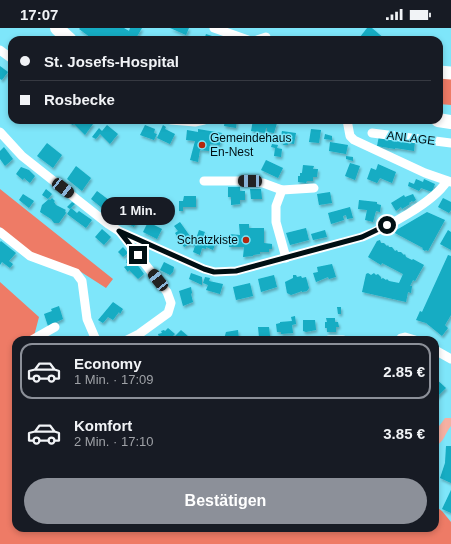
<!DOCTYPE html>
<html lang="de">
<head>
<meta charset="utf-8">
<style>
	:root { --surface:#171b24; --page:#242831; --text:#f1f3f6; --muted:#9ea1a6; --line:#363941; --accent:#8c9099 }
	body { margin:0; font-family:Helvetica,sans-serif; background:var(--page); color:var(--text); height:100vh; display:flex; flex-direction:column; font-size:15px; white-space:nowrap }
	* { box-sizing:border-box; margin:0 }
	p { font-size:13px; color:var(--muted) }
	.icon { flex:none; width:22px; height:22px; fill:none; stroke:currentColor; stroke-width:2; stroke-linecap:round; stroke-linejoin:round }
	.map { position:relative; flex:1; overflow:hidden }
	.details { position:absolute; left:12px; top:308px; width:427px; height:196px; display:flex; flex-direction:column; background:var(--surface); border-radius:12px; box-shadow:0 2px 6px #0003 }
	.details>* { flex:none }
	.banner { position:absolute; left:8px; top:8px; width:435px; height:88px; border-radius:12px; box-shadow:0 2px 6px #0003; display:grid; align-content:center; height:88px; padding:0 12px; background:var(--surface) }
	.end { position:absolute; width:18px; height:18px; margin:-9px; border:5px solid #000f13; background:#fff; box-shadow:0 0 0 2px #fff }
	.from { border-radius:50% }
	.bubble { position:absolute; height:28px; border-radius:14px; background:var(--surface); box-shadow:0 2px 6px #0003; font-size:13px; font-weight:700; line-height:28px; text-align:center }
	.car { position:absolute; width:12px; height:24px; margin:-12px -6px; border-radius:5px; box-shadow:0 0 3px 1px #0007; background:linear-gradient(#222 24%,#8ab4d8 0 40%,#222 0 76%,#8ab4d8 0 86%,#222 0) }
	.banner b { display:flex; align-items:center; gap:14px; height:38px; font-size:15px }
	.banner b+b { border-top:1px solid var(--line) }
	.banner i { width:10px; height:10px; background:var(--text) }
	ul { padding:7px 0 0; list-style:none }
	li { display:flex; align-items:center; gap:12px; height:56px; margin:0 8px 6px; padding:0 4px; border:2px solid transparent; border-radius:12px }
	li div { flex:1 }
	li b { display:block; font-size:15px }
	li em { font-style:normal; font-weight:700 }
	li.on { border-color:var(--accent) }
	li>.icon { width:36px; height:36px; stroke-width:1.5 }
	.action { display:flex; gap:8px; margin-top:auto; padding:8px 12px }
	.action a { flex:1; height:46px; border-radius:24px; background:var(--accent); color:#fff; font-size:16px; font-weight:700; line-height:46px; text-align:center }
	.status { display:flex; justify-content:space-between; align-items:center; height:28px; padding:0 20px; background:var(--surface); direction:ltr }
	.status svg { height:11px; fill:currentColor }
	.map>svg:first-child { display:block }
	.green { fill:#f6b0a2 }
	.forest { fill:#ee7b66 }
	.building { fill:#13acc3; filter:url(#shadow) }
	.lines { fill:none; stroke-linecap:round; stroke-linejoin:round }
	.street { stroke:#fff; stroke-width:9 }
	.secondary { stroke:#fff; stroke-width:13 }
	.primary { stroke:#fff; stroke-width:14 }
	.route { stroke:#000f13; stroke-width:5 }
	.poi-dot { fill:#b3270e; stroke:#7ee6fa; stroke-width:1.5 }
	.labels { text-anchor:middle; stroke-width:3; stroke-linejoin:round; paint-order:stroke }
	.poi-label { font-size:12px; fill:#000f13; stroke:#7ee6fa; text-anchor:start }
	.street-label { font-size:12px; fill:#000f13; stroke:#7ee6fa }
</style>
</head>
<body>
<div class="status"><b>17:07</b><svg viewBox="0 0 49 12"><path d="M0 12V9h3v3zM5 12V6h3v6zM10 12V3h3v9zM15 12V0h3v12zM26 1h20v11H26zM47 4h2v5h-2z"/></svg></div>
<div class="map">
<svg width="451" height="516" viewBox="0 0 451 516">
	<defs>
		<filter id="shadow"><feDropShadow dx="1.5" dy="2.5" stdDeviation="1" flood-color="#0004"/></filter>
	</defs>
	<rect width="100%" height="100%" fill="#7ee6fa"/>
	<path class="green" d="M 445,390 L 451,390 L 451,398 C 445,405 444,415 435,418 L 435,401 L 440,397 Z"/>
	<g class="forest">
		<polygon points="439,49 451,51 451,77 439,76"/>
		<polygon points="0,161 113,251 106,260 78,242 31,225 0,199"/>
		<polygon points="0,254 39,289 33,312 16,312 16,500 435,500 435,478 442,483 451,494 451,516 0,516"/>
	</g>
	<g class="building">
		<polygon points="80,0 124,0 129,3 130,0 142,0 135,12 94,12 79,1"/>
		<polygon points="170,0 189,0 186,7"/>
		<polygon points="367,0 372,0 386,12 364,12 360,9"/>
		<polygon points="206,6 215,9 214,12 204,12"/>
		<polygon points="0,38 8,44 2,52 0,51"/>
		<polygon points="71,92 87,92 93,96 85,107 74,96 73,97 69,95"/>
		<polygon points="225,92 237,92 236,100 224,98"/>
		<polygon points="253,92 267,94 267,92 269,93 269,94 277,95 274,105 267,104 267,100 266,100 265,105 251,103"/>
		<polygon points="107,97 118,106 110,116 100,106 96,111 92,109 99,100 102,103"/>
		<polygon points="145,97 155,101 154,105 157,106 154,112 140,107"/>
		<polygon points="163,97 166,99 165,101 175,106 170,116 157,110"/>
		<polygon points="198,101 222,105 220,117 210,116 210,118 211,118 209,123 200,122 198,134 190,132 195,113 186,112 187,102 198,104"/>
		<polygon points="311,101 321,102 319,115 309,114"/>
		<polygon points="282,103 296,105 294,116 288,115 288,117 283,117 284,115 280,114"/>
		<polygon points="325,106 332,108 332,112 324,111"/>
		<polygon points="379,108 397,111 396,113 400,114 400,111 415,113 414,123 395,120 395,121 377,118"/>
		<polygon points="330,114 348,117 346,126 329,123"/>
		<polygon points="47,115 62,127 53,140 37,128"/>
		<polygon points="272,116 278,117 277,120 282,121 281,129 274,128 275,120 271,119"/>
		<polygon points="4,119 13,131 5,138 0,131 0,123"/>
		<polygon points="346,128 353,129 353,133 346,131"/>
		<polygon points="266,132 283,140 278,150 261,142"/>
		<polygon points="350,135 360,138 355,152 345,148"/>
		<polygon points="378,136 396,144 392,155 380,150 377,155 367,151 371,140 376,142"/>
		<polygon points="303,137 314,138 313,141 318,141 317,149 313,149 313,153 307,153 306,155 298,154 298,148 300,148 300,145 302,145"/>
		<polygon points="76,138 91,150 82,163 67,151"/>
		<polygon points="21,139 29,142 35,148 30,155 24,150 23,152 16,146"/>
		<polygon points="416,151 423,154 424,151 435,156 432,164 421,160 419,163 408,158 409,154 414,156"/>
		<polygon points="228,159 240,159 240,163 245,163 245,172 240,172 240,176 231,177 231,169 228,169"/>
		<polygon points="46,161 52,166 48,171 42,167"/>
		<polygon points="250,161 261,161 262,171 251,171"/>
		<polygon points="97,163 109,172 106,177 111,181 113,179 117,182 112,188 91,171"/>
		<polygon points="330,164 332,175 319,177 317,166"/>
		<polygon points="23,166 34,173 29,180 19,172"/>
		<polygon points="413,166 416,172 413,174 412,173 409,175 410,176 402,181 401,179 396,183 391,175 404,167 405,169"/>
		<polygon points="184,168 196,168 196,179 183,179 183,183 179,183 179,173 183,173"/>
		<polygon points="52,170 55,173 54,174 56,177 66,182 65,183 66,185 59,195 54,195 51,191 40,184 42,177 49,171 50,172"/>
		<polygon points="443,170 451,174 451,182 449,185 438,179"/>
		<polygon points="359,172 377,174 377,176 381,177 380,184 376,183 373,194 365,192 367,182 358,181"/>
		<polygon points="72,174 75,176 70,181 67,179"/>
		<polygon points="350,179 353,190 347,191 346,187 343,188 344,192 331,196 328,185"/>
		<polygon points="71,180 77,185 79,183 92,192 86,200 67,186"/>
		<polygon points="123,182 135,188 133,191 137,193 134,199 119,191"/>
		<polygon points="427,184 445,192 428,223 426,222 425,223 422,221 423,220 393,204"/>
		<polygon points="148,194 162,201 157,211 143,204"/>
		<polygon points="180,194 192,211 191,213 195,214 199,202 205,204 204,206 217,211 213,222 206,219 206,221 202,220 200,227 193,224 195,218 190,216 184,219 175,205 178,203 174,198"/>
		<polygon points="239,196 249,196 249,200 264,200 264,215 272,216 272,221 269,221 269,224 260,224 260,226 253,227 253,228 243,229 244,219 229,219 229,206 240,207"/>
		<polygon points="306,200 309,212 290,217 286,205"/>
		<polygon points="102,201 111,209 104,217 95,209"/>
		<polygon points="325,202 327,209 313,212 311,206"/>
		<polygon points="448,202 451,204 451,222 440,216"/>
		<polygon points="380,212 381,215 384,215 387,218 388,217 389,219 392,219 395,223 397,222 398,224 401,224 404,227 405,226 406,229 412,232 413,231 424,237 415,253 413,252 410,258 412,258 411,265 408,264 406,274 362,264 366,246 368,245 371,247 374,245 376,247 378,246 381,249 381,251 383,250 386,252 387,251 389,253 399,255 403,246 382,235 381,237 368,229 377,213"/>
		<polygon points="1,213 16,225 9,233 13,236 10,240 2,234 0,237 0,214"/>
		<polygon points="123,219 128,225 123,229 118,224"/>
		<polygon points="448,227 451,228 451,287 445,297 448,300 442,308 426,295 416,292 420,283 422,284"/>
		<polygon points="131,228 144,246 138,251 129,242 128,244 124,239 128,237 126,234 127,233 126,232"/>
		<polygon points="164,234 174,239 173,244 170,247 160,242"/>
		<polygon points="332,236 336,249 329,251 328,249 316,254 313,245 318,244 317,239"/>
		<polygon points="191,245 202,249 202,257 189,251"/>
		<polygon points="274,247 277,259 261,264 258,251"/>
		<polygon points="293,247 296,247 297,249 301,248 302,250 306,249 309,260 307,263 302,264 302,263 291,267 287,265 285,254 293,250"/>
		<polygon points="205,249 210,250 209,253 223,256 220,266 206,262 208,257 203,255"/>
		<polygon points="250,255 253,268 236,272 233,259"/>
		<polygon points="191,259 192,265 191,266 193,274 183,278 179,263"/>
		<polygon points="113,274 123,281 120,286 119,284 113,292 108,289 103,295 98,292"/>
		<polygon points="59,278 63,291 48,298 44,286 52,283 51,281"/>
		<polygon points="337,279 341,279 341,286 338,286"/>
		<polygon points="295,288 296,296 292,297 293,305 281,306 281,304 277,304 276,296 280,295 280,294 292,293 291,289"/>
		<polygon points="326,290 335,290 335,294 338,294 339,299 336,299 336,304 327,304 327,300 325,300 325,294 327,294"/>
		<polygon points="303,292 315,292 316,302 306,304 303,303"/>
		<polygon points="258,299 269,299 270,308 259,309"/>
		<polygon points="168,300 175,306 171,310 160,312 158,306 162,305 161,303 164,302 165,303"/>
		<polygon points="181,302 189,309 187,312 179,312 175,308"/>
		<polygon points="238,302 239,312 227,312 224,311 226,304"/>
		<polygon points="435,350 446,360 435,371"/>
		<polygon points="446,418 451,418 451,455 440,450 445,435"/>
		<polygon points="451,462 451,485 442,481"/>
	</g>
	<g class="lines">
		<g class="street">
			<polyline points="214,0 248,12"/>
			<polyline points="257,12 266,9"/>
			<polyline points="0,22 12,31"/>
			<polyline points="171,92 195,94 204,92"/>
			<polyline points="347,92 350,108 354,112 425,145 451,154"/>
			<path d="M 0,104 L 22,128 L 108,196 L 119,203 L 204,241 L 215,244 L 236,243 L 362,209 C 387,199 433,175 447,153"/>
			<polyline points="372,105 451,115"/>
			<polyline points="204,153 250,153 263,155 282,162 314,160"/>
			<polyline points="282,162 276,178 276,194 286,230"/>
			<polyline points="0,204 30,228 76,245 82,253 87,291 96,312"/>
			<polyline points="120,204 167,264 171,275 168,285 139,306 127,312"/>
			<polyline points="32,312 55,299"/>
			<polyline points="329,312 343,312"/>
			<polyline points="400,312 401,310 405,309 415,312"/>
			<polyline points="435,322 451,331"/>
		</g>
		<polyline class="secondary" points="439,44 451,45"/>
		<g class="primary">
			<polyline points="57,0 70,12"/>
			<polyline points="438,92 451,94"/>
		</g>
	</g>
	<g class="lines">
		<polyline class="route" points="138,227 119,203 204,241 214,244 236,243 362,209 387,197"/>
	</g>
	<g class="poi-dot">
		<circle cx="202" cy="117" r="4"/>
		<circle cx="246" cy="212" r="4"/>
	</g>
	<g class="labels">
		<g class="poi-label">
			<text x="210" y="114">Gemeindehaus<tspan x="210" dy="14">En-Nest</tspan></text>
			<text x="238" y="216" text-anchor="end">Schatzkiste</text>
		</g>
		<g class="street-label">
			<text transform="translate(411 110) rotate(7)" y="4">ANLAGE</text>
		</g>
	</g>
</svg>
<i class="end from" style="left:387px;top:197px"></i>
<i class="end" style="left:138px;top:227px"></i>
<div class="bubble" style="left:101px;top:169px;width:74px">1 Min.</div>
<i class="car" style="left:250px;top:153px;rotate:271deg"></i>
<i class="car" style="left:63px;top:160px;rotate:128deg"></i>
<i class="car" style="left:158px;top:252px;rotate:322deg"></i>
<div class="banner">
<b><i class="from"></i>St. Josefs-Hospital</b>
<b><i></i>Rosbecke</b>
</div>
<section class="details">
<ul>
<li class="on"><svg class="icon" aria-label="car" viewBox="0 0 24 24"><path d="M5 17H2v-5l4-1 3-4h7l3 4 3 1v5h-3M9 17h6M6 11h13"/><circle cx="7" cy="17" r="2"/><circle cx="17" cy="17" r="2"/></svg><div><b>Economy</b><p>1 Min. · 17:09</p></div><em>2.85 €</em></li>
<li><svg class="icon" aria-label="car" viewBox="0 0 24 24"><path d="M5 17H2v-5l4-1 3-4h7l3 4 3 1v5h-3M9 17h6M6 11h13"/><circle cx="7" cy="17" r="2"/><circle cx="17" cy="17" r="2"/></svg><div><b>Komfort</b><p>2 Min. · 17:10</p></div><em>3.85 €</em></li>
</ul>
<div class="action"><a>Bestätigen</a></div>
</section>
</div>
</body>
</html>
